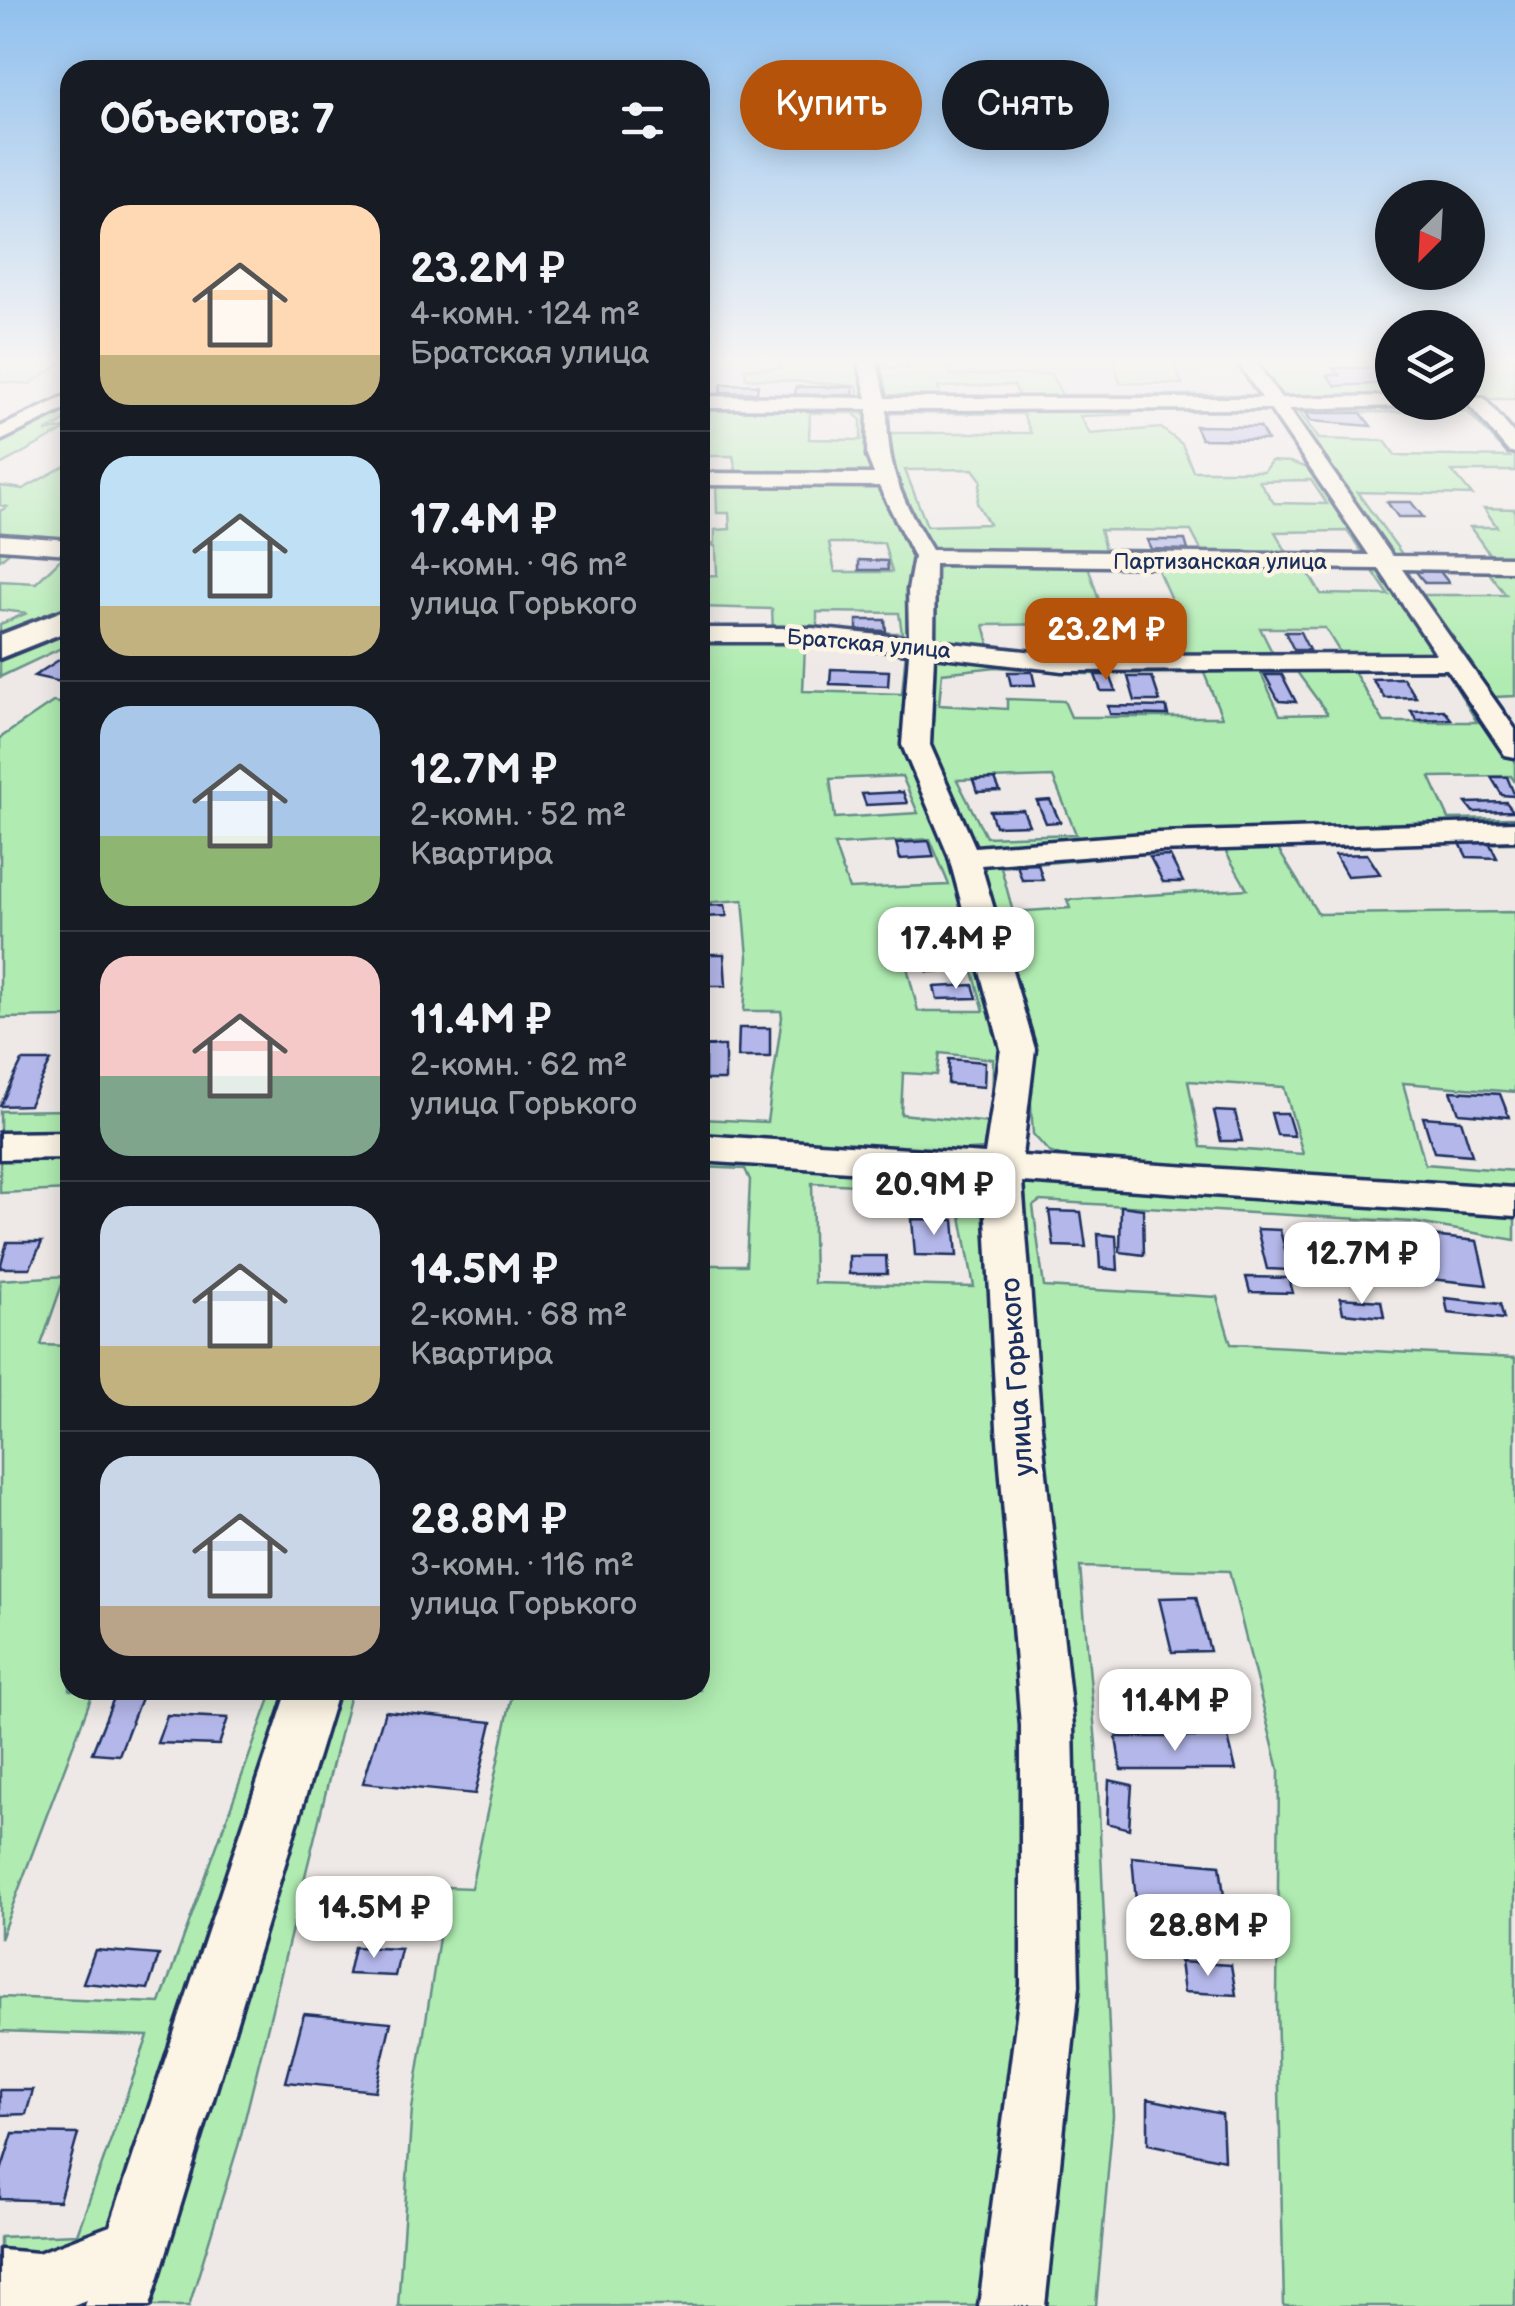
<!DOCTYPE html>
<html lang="ru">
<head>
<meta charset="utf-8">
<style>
	body { margin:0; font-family:"Balsamiq Sans",sans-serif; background:#242831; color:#f1f3f6; height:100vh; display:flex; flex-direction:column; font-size:38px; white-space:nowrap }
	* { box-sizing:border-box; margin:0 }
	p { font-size:32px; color:#9ea1a6 }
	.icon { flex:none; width:55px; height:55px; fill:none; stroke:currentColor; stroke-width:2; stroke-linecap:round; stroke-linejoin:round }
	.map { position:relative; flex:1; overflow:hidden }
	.side { position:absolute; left:60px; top:60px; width:650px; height:1640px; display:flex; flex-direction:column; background:#171b24; border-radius:30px; box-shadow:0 5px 25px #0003 }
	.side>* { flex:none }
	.top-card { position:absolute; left:740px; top:60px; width:625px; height:90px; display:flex; gap:20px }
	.needle { width:65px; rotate:204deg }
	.tools { position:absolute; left:1375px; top:180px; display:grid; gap:20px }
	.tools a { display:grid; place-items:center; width:110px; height:110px; border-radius:50%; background:#171b24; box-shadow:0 5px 25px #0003; font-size:50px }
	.price { position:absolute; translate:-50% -85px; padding:0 22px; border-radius:20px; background:#fff; color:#222; font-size:32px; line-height:65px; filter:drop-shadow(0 2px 5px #0008) }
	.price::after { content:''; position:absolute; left:50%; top:60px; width:30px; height:22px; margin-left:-15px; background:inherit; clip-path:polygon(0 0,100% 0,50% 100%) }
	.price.selected { background:#b45309; color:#fff }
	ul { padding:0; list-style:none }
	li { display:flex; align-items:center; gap:30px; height:250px; padding:0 40px }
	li+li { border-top:2px solid #363941 }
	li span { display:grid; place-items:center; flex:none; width:280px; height:200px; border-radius:30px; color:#555 }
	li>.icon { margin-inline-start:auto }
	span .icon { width:120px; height:120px; fill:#fffc; stroke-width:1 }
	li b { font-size:42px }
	h2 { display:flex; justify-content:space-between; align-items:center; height:120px; padding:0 40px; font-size:42px }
	.pill { padding:0 35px; border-radius:45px; background:#171b24; box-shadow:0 5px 25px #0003; font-size:35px; line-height:90px }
	.pill.selected { background:#b45309; color:#fff }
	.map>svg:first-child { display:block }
</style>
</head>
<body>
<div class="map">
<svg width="1515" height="2306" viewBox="0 0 1515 2306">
	<rect width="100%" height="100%" fill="#eee9e6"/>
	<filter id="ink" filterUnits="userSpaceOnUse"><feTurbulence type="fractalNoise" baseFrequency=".01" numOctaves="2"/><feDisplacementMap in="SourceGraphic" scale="20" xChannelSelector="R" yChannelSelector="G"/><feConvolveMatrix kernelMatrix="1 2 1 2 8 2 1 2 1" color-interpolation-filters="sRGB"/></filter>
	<g filter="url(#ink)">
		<path fill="#dddae7" d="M700,357h78l4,11 -36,1 112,17 1,16 -159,-3z
			M945,357h286l8,12 -43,1 13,24 -148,1 -10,-21 -102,1z"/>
		<path fill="#b0ecb1" stroke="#668e88" stroke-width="2.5" fill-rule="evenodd" d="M778,357h82l14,45h-15l-2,-16 -111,-8 -1,-9 36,-1z
			M868,357h11l4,11h24v-7l38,-4 5,18 101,-1 11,21h187l-2,5 -363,2zM1014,385l6,14h-79l-3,-12z
			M1113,357h59l10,27 -62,-1z
			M1255,357h137v42h-108z
			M1468,357h47v42h-47z
			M0,361l63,1 -33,22 -30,-2z
			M70,403v15l-25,14 25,-5 -70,38v-28z
			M1293,405l183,3 39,42v21h-63l20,24 -115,-3 45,62 88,1 -20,-28h27l-13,-19 31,1v53l-125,-3 -103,-147zM1467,411l43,46 -115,-2 -10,-14 -66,-2 -19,-26z
			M718,407l144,6 6,5 7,59 -175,1v-7h36l-3,-15h-33v-25h6l4,-23zM810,413h43l8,7v20l-52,-1z
			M1127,407l4,7 -51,2 10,18 71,-6 21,16 11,27h71l7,-10 19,1 24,8 64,90 -449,-10 -38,-68 -7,-71 5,-3zM887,413l136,1 8,19h-141zM973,469l8,11 -4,23 12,21 -62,2 -22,-56zM1311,480l16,24 -53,-1 -15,-22zM1100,530l91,1 12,23h-97zM1347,531l18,25h-76l-14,-24z
			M70,463v82l-70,-5v-29l7,-4 -7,-2v-19l23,3z
			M879,481l37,79v83l-143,-13 -1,-21 -72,-2v-31l17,-1 -1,-29 -16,-2 15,-1v-13l15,-1 -1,-16h-12l-1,-29zM829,543h55l8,29h-57zM817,612l82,1 3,20 -85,-1z
			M0,545l70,4v59l-70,29v-13l27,-11 -27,-3v-29l36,2 31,-30 -54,-4 -13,11z
			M945,560l436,4 61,87 -2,6 -11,2c-95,3 -189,2 -284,1 -44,0 -180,6 -212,-19l-9,-46 5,-31zM1369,565l20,30 -68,-1 -17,-28zM1088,566h68l27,60h-76zM1060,624l10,33 -79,-6 -7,-26zM1260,628h65l16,26h-68z
			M1392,564l123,3v129l-20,1 20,30v14zM1406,568l80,1 20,26h-85z
			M70,630v14l-70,33v-17z
			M734,636l183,13 -10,85 59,151 35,140 -1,110 -17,14 -38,3 -245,-14v-19l67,3 15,-105 -1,-6h-37l4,-54 -5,-57 -43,3v-109l5,-1 -5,-17v-139zM805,646l101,4 -4,44 -99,-3zM902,776l16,37 -83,5 -5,-39zM930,839l19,46 -100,4 -15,-44zM964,939l20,72h-66l-17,-68zM940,1053l53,6 -1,64 -91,-9 2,-41 34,2z
			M930,655l522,8 63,97v22l-4,-6 -81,1 19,42 66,-1v9l-546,27 -47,-106zM996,667l89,7 119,-1 18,44h-151l-7,-16 -57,-2v10l-68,-4 3,-32zM1446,670l31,52h-93l-30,-50zM1297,672l30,41v1l-47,1 -19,-42zM1053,777l23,57 -90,3 -29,-57z
			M53,702l17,3v312l-70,1v-280z
			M1515,834v9l-239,3 42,68 197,-2v180l-112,-9 22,81 90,7v17l-450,-30 -16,-6 -16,-18 -4,-59 -57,-213 188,-17zM1223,847l24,42 -180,11 3,8 -57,4 -12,-45zM1188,1081l96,6 19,67 -102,-7z
			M70,1110v27l-70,1v-27z
			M70,1155v35l-70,3v-37z
			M700,1155l251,18 23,9 16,33 33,326 10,461 -38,304h-597l14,-197 35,-222 24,1 42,-198h187v-425h46l4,-85 -5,-11 -45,-2zM812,1183l144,6 18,98 -160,-4z
			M1031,1176l484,35v29l-103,-18 -372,-21 -7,5 11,81 173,10 14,47 284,14v948h-231l-7,-304 2,-232 -50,-199 -149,-4 16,177 17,372 -17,190h-71l36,-323 -48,-797z
			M65,1276l-24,69 29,1v344h24l-94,249v-659z
			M273,1690h25l-177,545 -121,30v-28l77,-3 71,-198 -148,-5v-34l160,6z
			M326,1690h25l-112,453 -50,163h-55z"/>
		<path fill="#b4b7e9" stroke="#1b2f5e" stroke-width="2.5" d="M1333,368h59v15l-56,3 -9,-11h12z
			M722,384l36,1 -1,8 -37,-1z
			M796,387h57v8h-58z
			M1306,413h55l10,13 -60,-5z
			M1195,426l65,1 7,13 -66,-1z
			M1387,502h24l12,15h-25z
			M1147,540h38l3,10 -37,-1z
			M859,560l28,1 1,9h-29z
			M1414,569h24l11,14h-24z
			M857,620h28l1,11 -29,-1z
			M1285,632h15l9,18h-15z
			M65,656l5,1v19l-9,6 -27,-6z
			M831,669l58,2 -1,15 -58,-2z
			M1008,672h24l3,13h-24z
			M1095,675h15l6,16h-15z
			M1265,675h17l14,27 -17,-1z
			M1128,677h24l8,24h-25z
			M1403,678l13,19 -31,1 -13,-19z
			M1108,706l58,1 2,8 -58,-1z
			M1444,710l7,9 -34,1 -6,-9z
			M1491,777h16l8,19 -13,-1z
			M995,779l5,12 -23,1 -4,-12z
			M903,792l4,11 -41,2 -4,-11z
			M1050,800l10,22 -14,1 -9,-22z
			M1506,802l7,9 -40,1 -7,-9z
			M1023,810l6,15 -34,1 -5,-15z
			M929,841l5,16 -34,2 -4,-16z
			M1459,841l30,1 8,16 -30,-1z
			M1367,854l13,20 -33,2 -12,-21z
			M1170,856l13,26h-20l-13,-25z
			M1038,864l5,16h-21l-5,-15z
			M725,905l2,11 -27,1v-11z
			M704,954h20l2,32h-21z
			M923,954h14l5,17 -14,1z
			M973,985l4,13 -40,1 -3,-12z
			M739,1028h31v29h-32z
			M705,1046h20v34h-20z
			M949,1059l36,3 -1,25 -36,-3z
			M22,1061h29l-22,44 -29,1z
			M1451,1091l49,3 9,23 -50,-4z
			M1214,1111l21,1 7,29h-21z
			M1271,1113h16l7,23 -17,-1z
			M1423,1117l38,3 11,35 -38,-3z
			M1121,1206l22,3 1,46 -24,-3z
			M1049,1211l32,1 5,35 -32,-1z
			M912,1219l42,1 3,36 -42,-1z
			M1330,1227l34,3 6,37 -34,-4z
			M1257,1229l23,1 10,40 -23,-1z
			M1098,1234l18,2 2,34 -18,-2z
			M1422,1235l55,6 10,44 -56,-6z
			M7,1242h35l-12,26h-30z
			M849,1256h37l1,18h-38z
			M1246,1277l43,1 4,15 -43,-1z
			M1340,1298l41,3 3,16 -41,-4z
			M1445,1298l55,6 4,15 -56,-6z
			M1196,1597l14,54 -38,1 -13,-54z
			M117,1690h27l-25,65 -27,-2z
			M389,1690h59l-1,7z
			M385,1711l107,11 -17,72 -112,-11z
			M167,1715l61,3 -9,27 -62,-2z
			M1116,1737h112l8,33h-115z
			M1109,1780l23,5 -3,44 -22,-6z
			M1132,1857l88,8 7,54 -90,-7z
			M354,1947l47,2 -6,27 -47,-2z
			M95,1950l64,5 -11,34 -65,-6z
			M1180,1962l51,3 5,30 -52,-3z
			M304,2014l87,8 -16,69 -89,-9z
			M0,2090h33l-7,24 -26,1z
			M1148,2099l74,15 2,46 -76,-16z
			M13,2133l65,1 -19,67 -59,-2v-25z"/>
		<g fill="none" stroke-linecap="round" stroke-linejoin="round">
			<g stroke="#1b2f5e" stroke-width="7">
				<path id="street" d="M857,357h18l11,41h376l-28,-41h18l29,41 111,-2v6h9l-2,4 -110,3 103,147 123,1v14l-113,-2 113,160v28l-10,-2 -58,-86 -385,2 -128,-15 -4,89 45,102 183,-14 357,-11v18l-357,11 -177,14 54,184 -13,107 493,32v28l-493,-34 19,245 32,299 6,259 -34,321h-66l42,-321v-259l-24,-299 -13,-247 -284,-19v-26l285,19 16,-105 -52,-192 -47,-112 7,-92 -97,-11h-112v-14h112l97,10 -1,-48 6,-33 -35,-71 -179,-1v-12l174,1 -7,-18 1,-47 -168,-1v-12l167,2zM1270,409l99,146 -437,-5c-31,-52 -45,-79 -45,-140zM935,564l444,5 57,85 -374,1 -128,-14z
					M70,394v13l-70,34v-14z
					M1470,398h14l31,37v18l-7,-2 -38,-45z
					M0,535l70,5v14l-70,-5z
					M70,1132v26l-70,1v-26z
					M288,1690h50l-188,616h-66l2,-6 -15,6h-71v-56l38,3 72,-27z"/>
			</g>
			<g stroke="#1b2f5e" stroke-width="8">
				<path id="secondary" d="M70,608v22l-70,28v-23z"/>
			</g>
			<use href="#street" fill="#fcf5e5" fill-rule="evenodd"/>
			<use href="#secondary" fill="#fcf5e5" fill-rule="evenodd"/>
		</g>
	</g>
	<linearGradient id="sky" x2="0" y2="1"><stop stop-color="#90c0ee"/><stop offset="0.53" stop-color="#f7f5f4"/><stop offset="1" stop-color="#f7f5f4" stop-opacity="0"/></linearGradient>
	<rect width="1515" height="680" fill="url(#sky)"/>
	<g text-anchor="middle" stroke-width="9" stroke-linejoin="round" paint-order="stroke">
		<g font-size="22" fill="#1b2f5e" stroke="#fcf5e5">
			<text x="1220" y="569">Партизанская улица</text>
			<text transform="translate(869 643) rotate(5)" y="8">Братская улица</text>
		</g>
		<g font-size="28" fill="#1b2f5e" stroke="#fcf5e5">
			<text transform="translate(1016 1377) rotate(-94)" y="10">улица Горького</text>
		</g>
	</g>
</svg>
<div class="tools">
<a><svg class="needle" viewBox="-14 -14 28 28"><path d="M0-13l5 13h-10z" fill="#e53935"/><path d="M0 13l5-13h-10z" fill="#9ea1a6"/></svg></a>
<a><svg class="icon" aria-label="layers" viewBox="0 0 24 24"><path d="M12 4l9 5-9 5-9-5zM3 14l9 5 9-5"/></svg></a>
</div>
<b class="price selected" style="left:1106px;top:683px">23.2M ₽</b>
<b class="price" style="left:956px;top:992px">17.4M ₽</b>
<b class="price" style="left:934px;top:1238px">20.9M ₽</b>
<b class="price" style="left:1362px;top:1307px">12.7M ₽</b>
<b class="price" style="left:1175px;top:1754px">11.4M ₽</b>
<b class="price" style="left:374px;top:1961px">14.5M ₽</b>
<b class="price" style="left:1208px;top:1979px">28.8M ₽</b>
<div class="top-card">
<a class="pill selected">Купить</a>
<a class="pill">Снять</a>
</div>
<section class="side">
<h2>Объектов: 7<svg class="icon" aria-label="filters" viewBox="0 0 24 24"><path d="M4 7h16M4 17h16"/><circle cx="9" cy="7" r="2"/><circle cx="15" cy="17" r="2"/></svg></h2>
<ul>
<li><span style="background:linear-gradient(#ffd9b3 75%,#c2b280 0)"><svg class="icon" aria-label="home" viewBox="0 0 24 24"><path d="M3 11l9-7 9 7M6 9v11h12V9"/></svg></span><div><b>23.2M ₽</b><p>4-комн. · 124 m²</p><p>Братская улица</p></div></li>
<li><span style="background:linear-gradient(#bfe0f5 75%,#c2b280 0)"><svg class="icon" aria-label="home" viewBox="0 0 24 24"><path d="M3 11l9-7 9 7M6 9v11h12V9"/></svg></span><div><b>17.4M ₽</b><p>4-комн. · 96 m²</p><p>улица Горького</p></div></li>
<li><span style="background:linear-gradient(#a9c7e8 65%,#8fb573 0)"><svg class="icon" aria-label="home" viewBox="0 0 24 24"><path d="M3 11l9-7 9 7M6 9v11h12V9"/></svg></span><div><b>12.7M ₽</b><p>2-комн. · 52 m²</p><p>Квартира</p></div></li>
<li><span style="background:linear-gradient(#f6c9c9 60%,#7fa58c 0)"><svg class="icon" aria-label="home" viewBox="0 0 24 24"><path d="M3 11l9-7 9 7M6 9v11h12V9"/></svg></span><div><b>11.4M ₽</b><p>2-комн. · 62 m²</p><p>улица Горького</p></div></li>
<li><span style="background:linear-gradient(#c9d6e8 70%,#c2b280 0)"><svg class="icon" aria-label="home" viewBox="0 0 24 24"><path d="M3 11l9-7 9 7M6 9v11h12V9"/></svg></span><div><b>14.5M ₽</b><p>2-комн. · 68 m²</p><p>Квартира</p></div></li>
<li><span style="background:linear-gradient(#c9d6e8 75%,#b9a48a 0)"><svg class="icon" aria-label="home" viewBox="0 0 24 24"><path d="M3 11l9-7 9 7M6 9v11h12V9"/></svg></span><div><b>28.8M ₽</b><p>3-комн. · 116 m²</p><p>улица Горького</p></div></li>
</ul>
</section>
</div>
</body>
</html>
